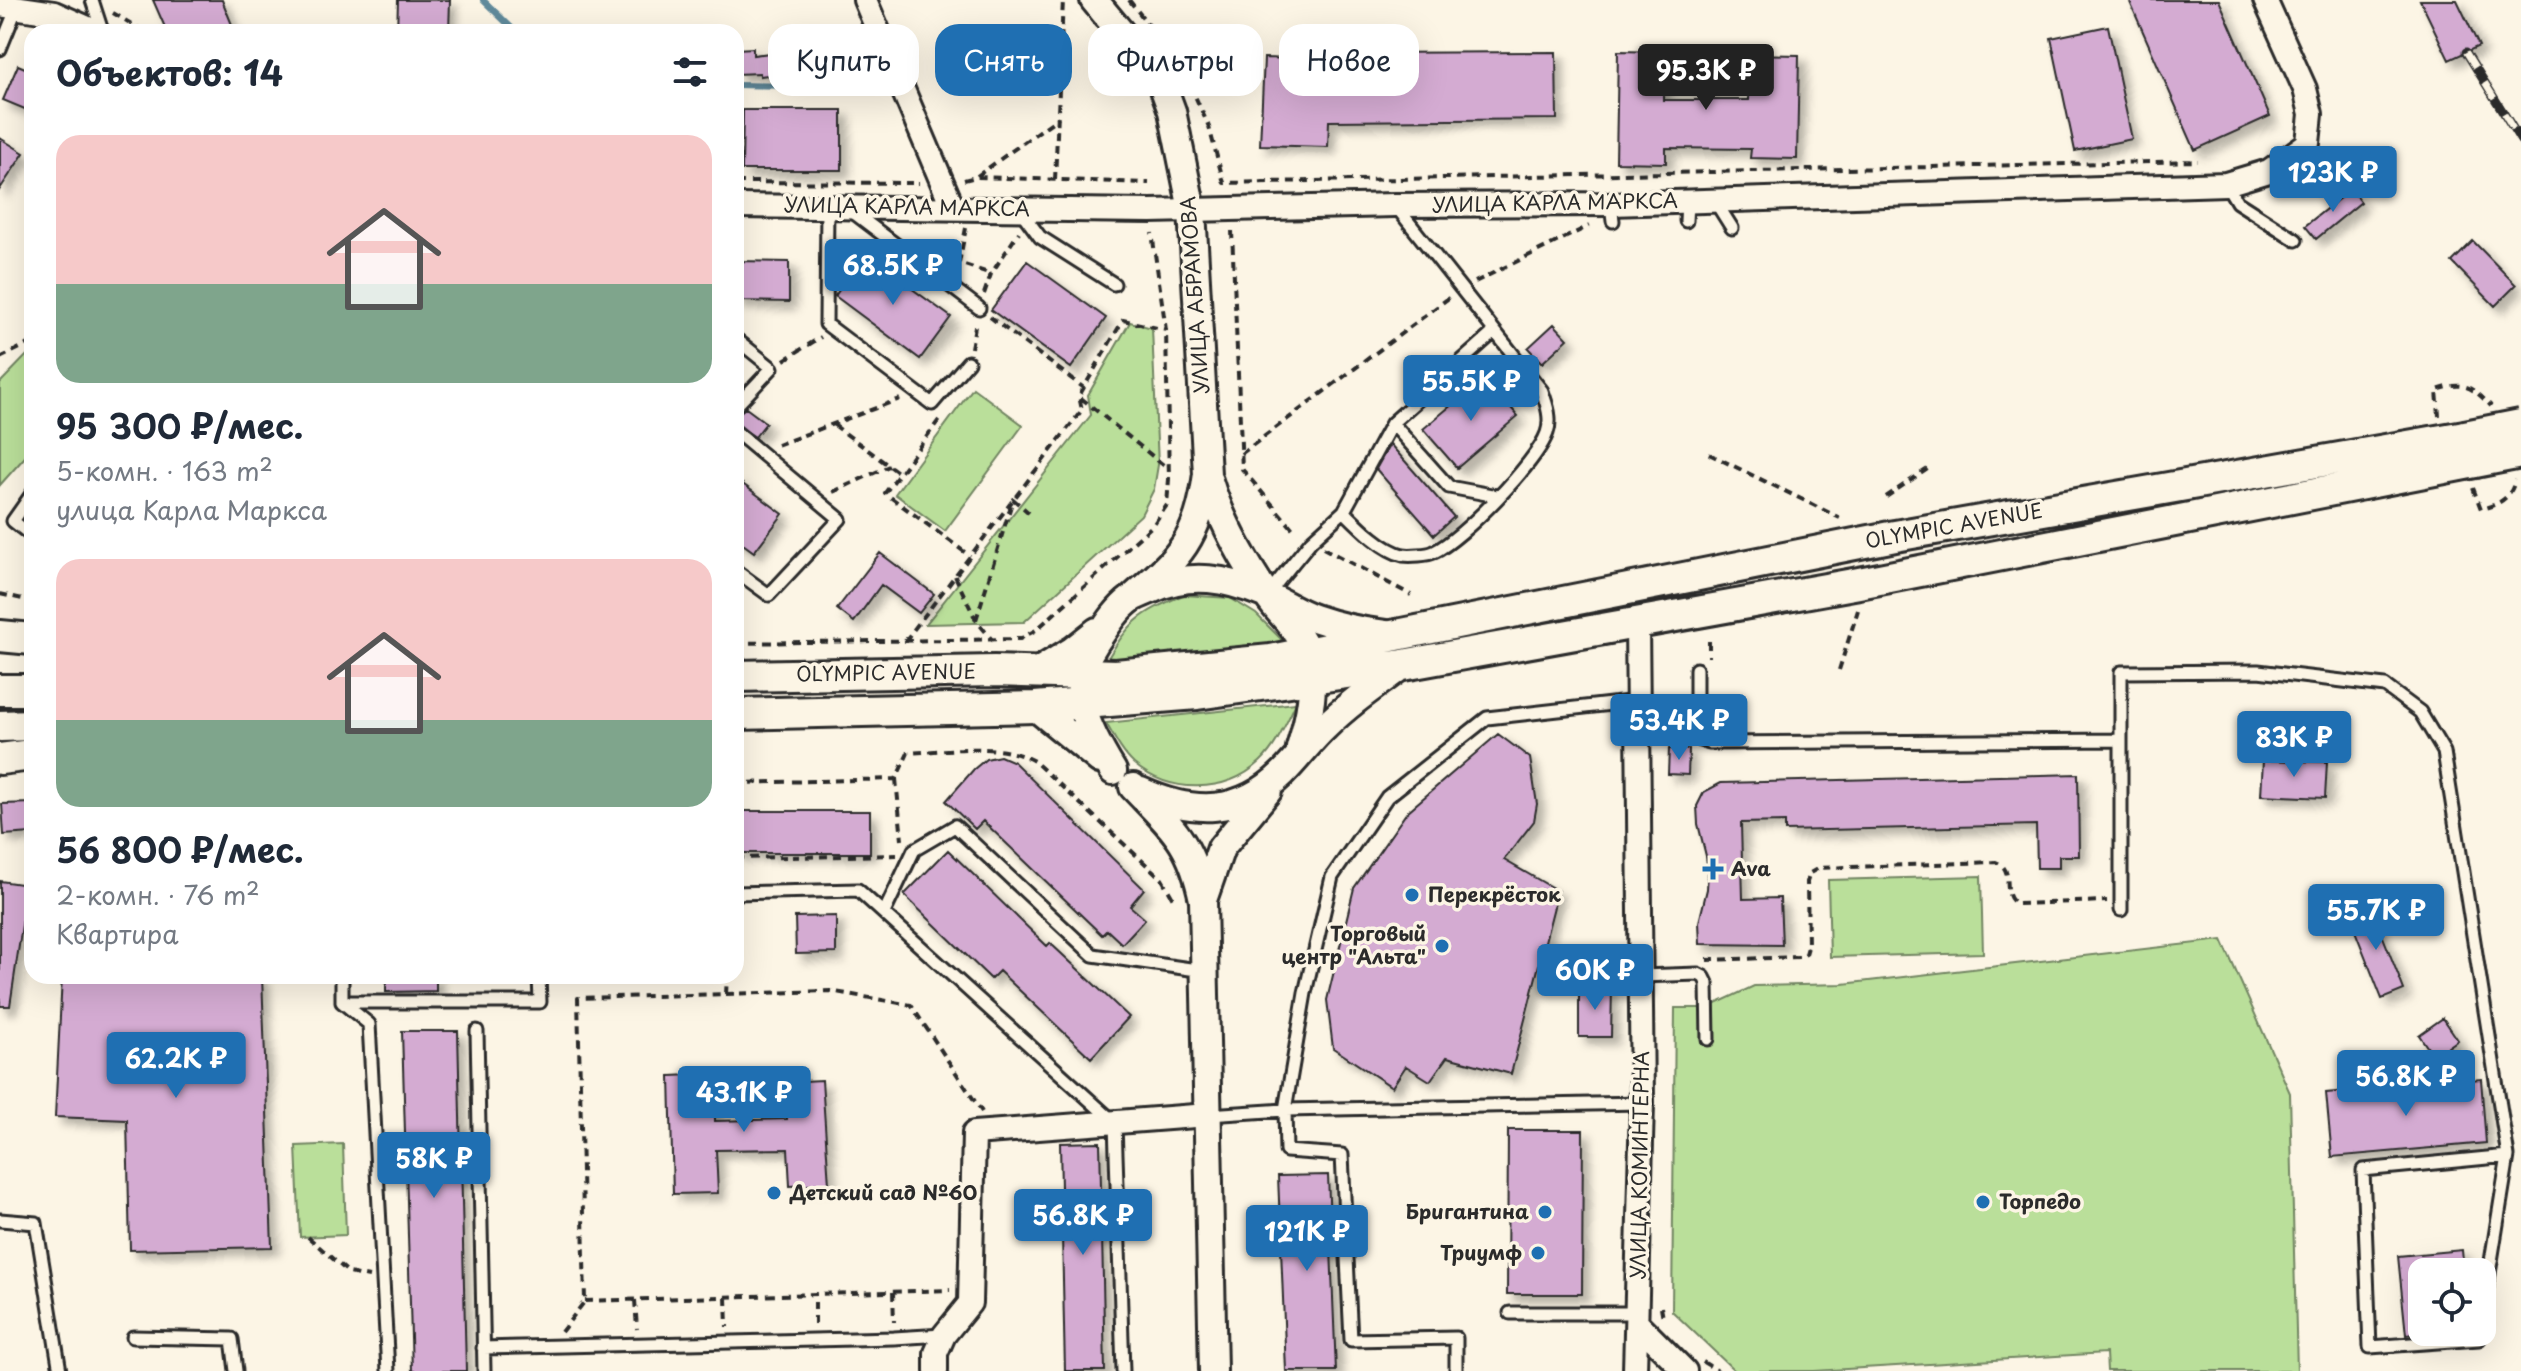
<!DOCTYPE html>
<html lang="ru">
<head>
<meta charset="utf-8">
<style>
	body { margin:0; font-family:"Playpen Sans",sans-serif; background:#f2f2f3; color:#1f2937; height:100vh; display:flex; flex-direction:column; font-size:30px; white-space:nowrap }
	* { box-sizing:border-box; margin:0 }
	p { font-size:26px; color:#747a83 }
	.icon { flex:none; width:44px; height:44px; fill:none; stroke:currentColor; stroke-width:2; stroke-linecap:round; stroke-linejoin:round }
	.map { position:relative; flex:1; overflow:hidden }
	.panel { position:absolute; left:24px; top:24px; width:720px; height:960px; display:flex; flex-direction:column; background:#fff; border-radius:24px; box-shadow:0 8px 32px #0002 }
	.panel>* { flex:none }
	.hud { position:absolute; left:768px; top:24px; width:760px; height:72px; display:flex; gap:16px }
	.fabs { position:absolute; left:2408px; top:1258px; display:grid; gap:16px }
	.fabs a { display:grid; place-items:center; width:88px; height:88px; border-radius:16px; background:#fff; box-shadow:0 8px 32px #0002; font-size:40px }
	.price { position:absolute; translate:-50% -68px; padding:0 18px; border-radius:8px; background:#1f6fb2; color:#fff; font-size:26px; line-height:52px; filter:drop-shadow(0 2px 4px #0008) }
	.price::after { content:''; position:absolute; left:50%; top:48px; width:24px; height:18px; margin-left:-12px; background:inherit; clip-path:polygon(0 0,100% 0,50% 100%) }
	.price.on { background:#222; color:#fff }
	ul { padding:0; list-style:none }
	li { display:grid; align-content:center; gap:16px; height:424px; padding:0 32px }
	li span { display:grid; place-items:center; height:248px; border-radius:24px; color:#555 }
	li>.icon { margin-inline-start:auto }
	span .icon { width:144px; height:144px; fill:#fffc; stroke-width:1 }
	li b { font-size:34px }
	h2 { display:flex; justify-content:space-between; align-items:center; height:96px; padding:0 32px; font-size:34px }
	.chip { padding:0 28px; border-radius:24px; background:#fff; box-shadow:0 8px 32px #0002; font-size:28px; line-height:72px }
	.chip.on { background:#1f6fb2; color:#fff }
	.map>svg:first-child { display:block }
</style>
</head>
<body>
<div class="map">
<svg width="2521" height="1371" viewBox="0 0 2521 1371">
	<defs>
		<filter id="shadow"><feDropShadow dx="7" dy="7" stdDeviation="4" flood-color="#0004"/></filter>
	</defs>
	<rect width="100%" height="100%" fill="#fcf5e5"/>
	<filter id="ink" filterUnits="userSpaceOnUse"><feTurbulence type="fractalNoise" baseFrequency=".0125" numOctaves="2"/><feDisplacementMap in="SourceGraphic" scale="16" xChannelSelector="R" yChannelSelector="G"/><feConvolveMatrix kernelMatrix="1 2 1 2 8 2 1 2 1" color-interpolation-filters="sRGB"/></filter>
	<g filter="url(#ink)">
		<path fill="#badf9a" stroke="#728562" stroke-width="2" d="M1130,322l22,6 6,137 -4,24 -13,26 -117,107 -98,2 165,-209 -3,-20z
			M32,350v99l-32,36v-102z
			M973,388l50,37 -78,106 -50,-37z
			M1183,595l47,3 26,16 28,28 -180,23c24,-43 35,-51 79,-70z
			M1296,703c-10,20 -19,43 -36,59 -35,32 -90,32 -126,2 -12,-11 -20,-27 -28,-41z
			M1981,876l2,77 -153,4 -2,-77z
			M2222,940l68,153 7,278h-190l-1,-18 -292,18h-79l-63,-60 3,-303h32l47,-22 89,-2z
			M343,1144l3,91 -46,2 -4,-91z"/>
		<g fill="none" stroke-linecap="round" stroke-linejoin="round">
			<path stroke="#618a9b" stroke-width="6" d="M483,0l33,32
				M736,85l112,2"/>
		</g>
		<path fill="#d4abd2" stroke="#2b2b2b" stroke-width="2" filter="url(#shadow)" d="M153,0h69l13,32h-68z
			M398,0h52l-1,32h-52z
			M2129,0h90l51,116 -75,34z
			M2420,0h37l22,46 -30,14z
			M2108,26l24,113 -57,12 -24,-113z
			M753,48v7l58,-7 3,21 -54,7v-3l-24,1v-25z
			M1618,51l46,1 -1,48h86l1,-46 49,1 -2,104 -47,-1 1,-9 -85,-1v15l-50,-1z
			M1556,52l1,67 -228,2 -1,26 -68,-2 4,-87 96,3v-8z
			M18,65l14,6v41l-29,-12z
			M743,110h99v60h-100z
			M0,138l24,15 -24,36z
			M2351,189l10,13 -45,37 -11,-13z
			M2473,241l43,44 -21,21 -43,-44z
			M864,254l87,63 -31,42 -85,-63z
			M736,261l53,1v40l-53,-1z
			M1027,261l79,57 -35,50 -80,-58z
			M1554,324l14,15 -26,24 -14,-15z
			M1485,377l33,39 -61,52 -34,-39z
			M746,408l20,15 -11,14 -19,-13v-10z
			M1390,444l64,73 -20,18 -58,-66z
			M736,479l47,35 -29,38 -18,-13z
			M880,553l54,41 -15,19 -38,-28 -27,37 -17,-13z
			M1498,734l32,24 7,46 -3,17 -30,39 54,31 -47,183 -64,-17 -17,24 -24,-15 -14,21 -59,-39 -6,-48 27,-112 53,-76z
			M1669,749h20l-1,26 -20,-1z
			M1000,756l14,6 130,127 -14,17 15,13 -23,25 -15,-14 -5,5 -119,-114 -8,8 -29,-28 28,-32 12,-10z
			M2263,760l64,2 -2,36 -64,-3z
			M2078,774l1,82h-20v12h-22l-1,-43 -251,6v-9l-44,1 2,76 37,-1 2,47 -82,-1 -1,-22 8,-33 1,-17 -2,-16 -8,-32 -1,-18 7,-14 17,-9z
			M32,803v30l-28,2 -2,-31z
			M736,811h134v42h-134z
			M948,850l99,96 3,-3 79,74 -38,41 -92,-87 -8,8 -87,-84z
			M0,881l28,4 -18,121h-10z
			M2370,904l34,86 -22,9 -34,-86z
			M836,916v37l-40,1 -1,-37z
			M62,976h200l10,271 -142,3 -3,-130 -72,-3z
			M386,976h50v15l-50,1z
			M1579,987h33l-1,50h-32z
			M2443,1018l15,22 -24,17 -15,-22z
			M402,1031h56l8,340h-54z
			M715,1074v47l72,-2 -3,-37 38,-2 7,104 -39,2 -2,-37 -72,1 2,43 -45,1 -3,-118z
			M2481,1079l5,64 -154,14 -6,-64z
			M1508,1130h75l-1,164h-75z
			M1100,1142l5,229h-40l-5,-228z
			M1328,1175l8,196h-50l-8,-195z
			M2462,1250l2,22h-42v61l-16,2 -8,-79z"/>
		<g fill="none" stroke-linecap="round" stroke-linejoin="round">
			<g stroke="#2b2b2b" stroke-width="17">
				<path id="service" d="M92,0l10,31
					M0,49l17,-42
					M2226,184l11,18 59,38
					M1715,201l17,27
					M1611,204l2,17
					M827,206l-1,118 106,80 36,-42
					M849,209l130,99
					M1020,210l20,27 74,47
					M1686,221l1,-19
					M736,339l36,29 -36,38
					M1392,423l57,64 48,9
					M736,432l104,87 -71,76 -33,-24
					M32,494l-19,27 19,15
					M1344,511c15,15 38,39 59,44 7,1 25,0 31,-3 27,-12 103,-90 113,-119 5,-14 0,-28 -5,-42l-147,-186
					M1267,595l44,-54 33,-30 48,-88 101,-90
					M1696,669v63l4,8 9,3 412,-3
					M736,893l122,-3 257,233 8,248
					M2121,910v-238l137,-1 127,15 35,26 24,40 64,404 -26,161
					M884,913l30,-63 41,-24 138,129 111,16
					M342,976v26l27,22 19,347
					M1641,976l57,-2 6,3 3,6 1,56
					M343,1002h197l-1,-26
					M477,1031l7,340
					M1208,1115l77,-5 357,-7
					M0,1220l36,3 24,148
					M1510,1313h127
					M2480,1332l-1,7 -109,8 -7,-177 145,-14
					M133,1337l99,2 4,32
					M483,1348l411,-10 49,-3
					M1456,1371v-33l-105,2 -9,-185 -56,-4 -1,-41 20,-117 27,-116 55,-80 100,-79 151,-17"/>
			</g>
			<g stroke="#2b2b2b" stroke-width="28">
				<path id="minor" d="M865,0l88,208
					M0,5l54,8 43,19
					M736,206l415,5 244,-6 216,-1 615,-20 43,-13 39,-28 3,-29 -6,-25 -40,-89
					M1637,1323l48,48
					M936,1371v-18l8,-18 26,-32 4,-170 234,-18
					M1635,1371l7,-268 -5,-480"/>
			</g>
			<g stroke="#2b2b2b" stroke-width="32">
				<path id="tertiary" d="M1094,0l67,81 11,30 20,99 15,264c-9,67 -27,82 -76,125
					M1209,481c12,41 35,80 59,116 12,18 32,34 39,54 11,31 2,68 -7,97
					M1037,672l36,-22 24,-19
					M1035,707l65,53
					M1113,771c-26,-42 -48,-84 -17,-129 10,-15 20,-32 35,-43 6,-4 15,-7 22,-10 38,-18 74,-10 111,5 17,7 32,18 50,24 23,8 47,13 71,16
					M1133,787c39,41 58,54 70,113l10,471
					M1141,791c53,24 99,24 142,-18 15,-15 27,-32 42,-46 24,-24 51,-42 78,-62
					M1203,900l18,-52 47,-57"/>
			</g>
			<g stroke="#2b2b2b" stroke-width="36">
				<path id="secondary" d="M0,636l32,3
					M736,676l258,-5 122,4 155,-15 624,-124 570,-100
					M0,690h32
					M736,714l299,-7 162,-13 206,-29 456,-82 616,-121
					M0,726l32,-1
					M0,759l32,-4"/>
			</g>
			<path stroke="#2b2b2b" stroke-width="4" stroke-dasharray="8 6" stroke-linecap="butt" d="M1129,0l52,66
				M113,13l32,19
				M1190,85l19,42 15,56 974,-22
				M977,176l82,-59
				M964,180l12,-3 173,6
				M1055,180l8,-180
				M736,182l183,1
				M966,228l-7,35 32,11
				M1232,231l10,238 52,61
				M1475,282l114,-56
				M984,294l7,-20 28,-42
				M990,317l94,71
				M971,348l5,-27
				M0,358l32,-16
				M784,360l37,-23
				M1081,398l86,70
				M2439,416l-2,-26c27,-9 34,-4 54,16
				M939,420l-54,73 85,63
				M834,425l65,48
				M777,445l123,-46
				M1241,454l209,-157
				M1709,454l131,64
				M2473,488l8,21c16,-4 30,-10 34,-29
				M833,492l56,-26
				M1886,497l43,-29
				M1323,548l88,47
				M955,576l21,44 17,21
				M0,594l32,7
				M976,620l37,-121 16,14
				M905,641l177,-231 -3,-14 44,-76 43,10
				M1709,641v16
				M736,643l284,-4 16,-9 117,-105 14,-20 2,-26 -3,-149 -14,-97
				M1839,670l19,-60
				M896,779l6,61
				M736,783l160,-4 12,-26c40,-2 89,-12 126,8l128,118 12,21
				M736,858l161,-3
				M1707,960l92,-3 7,-3 2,-7 -1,-65 3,-9 9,-5 177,-6c21,8 3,33 21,42l90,-3
				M726,994l104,-3 81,14 71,107
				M308,1237l41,36 20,4
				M893,1292l1,30
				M726,1297l1,30
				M635,1300l2,29
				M585,1301l365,-11
				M1661,1307l2,11
				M815,1324v-30
				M561,1332l24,-31 -7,-303 148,-4 1,-18
				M1703,1362l15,9"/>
			<use href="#service" stroke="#fcf5e5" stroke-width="11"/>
			<use href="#minor" stroke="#fcf5e5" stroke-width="22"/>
			<use href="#tertiary" stroke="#fcf5e5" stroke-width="26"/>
			<use href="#secondary" stroke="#fcf5e5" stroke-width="30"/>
			<g stroke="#2b2b2b" stroke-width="9">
				<path id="rail" d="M2466,52l55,89"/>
			</g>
			<use href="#rail" stroke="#fcf5e5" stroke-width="6" stroke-dasharray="18" stroke-linecap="butt"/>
			<g stroke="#2b2b2b" stroke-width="36" stroke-linecap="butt">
				<path id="secondary-bridge" d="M2465,436l56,-11
					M2475,462l46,-9"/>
			</g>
			<use href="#secondary-bridge" stroke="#fcf5e5" stroke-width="30"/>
		</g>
	</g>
	<g fill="#1f6fb2" stroke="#fcf5e5" stroke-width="3">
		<path d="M1709 857h8v8h8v8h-8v8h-8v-8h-8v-8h8z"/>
		<circle cx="1412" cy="895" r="8"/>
		<circle cx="1442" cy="946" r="8"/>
		<circle cx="774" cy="1193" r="8"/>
		<circle cx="1983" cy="1202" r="8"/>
		<circle cx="1545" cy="1212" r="8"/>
		<circle cx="1538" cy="1253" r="8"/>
	</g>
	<g text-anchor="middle" stroke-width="7" stroke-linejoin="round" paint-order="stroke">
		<g font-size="20" fill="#2b2b2b" stroke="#fcf5e5">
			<text transform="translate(1555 203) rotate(-1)" y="7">УЛИЦА КАРЛА МАРКСА</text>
			<text transform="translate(907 207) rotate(1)" y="7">УЛИЦА КАРЛА МАРКСА</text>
			<text transform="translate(1195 295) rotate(-94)" y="7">УЛИЦА АБРАМОВА</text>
			<text transform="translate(1954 526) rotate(-10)" y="7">OLYMPIC AVENUE</text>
			<text transform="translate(886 673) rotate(-1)" y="7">OLYMPIC AVENUE</text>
			<text transform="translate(1640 1165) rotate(-89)" y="7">УЛИЦА КОМИНТЕРНА</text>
		</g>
		<g font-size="20" font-weight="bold" fill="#2b2b2b" stroke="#fcf5e5" text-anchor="start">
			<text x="1731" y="876">Ava</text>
			<text x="1428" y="902">Перекрёсток</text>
			<text x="1426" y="941" text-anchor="end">Торговый<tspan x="1426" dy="23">центр "Альта"</tspan></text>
			<text x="790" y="1200">Детский сад №60</text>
			<text x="1999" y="1209">Торпедо</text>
			<text x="1529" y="1219" text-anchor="end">Бригантина</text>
			<text x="1522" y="1260" text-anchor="end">Триумф</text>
		</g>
	</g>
</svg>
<div class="fabs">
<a><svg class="icon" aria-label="locate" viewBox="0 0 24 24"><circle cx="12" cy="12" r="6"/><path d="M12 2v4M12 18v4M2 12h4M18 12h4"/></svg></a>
</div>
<b class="price on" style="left:1706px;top:112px">95.3K ₽</b>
<b class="price" style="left:2333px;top:214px">123K ₽</b>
<b class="price" style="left:893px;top:307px">68.5K ₽</b>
<b class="price" style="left:1471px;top:423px">55.5K ₽</b>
<b class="price" style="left:1679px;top:762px">53.4K ₽</b>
<b class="price" style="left:2294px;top:779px">83K ₽</b>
<b class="price" style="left:2376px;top:952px">55.7K ₽</b>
<b class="price" style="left:1595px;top:1012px">60K ₽</b>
<b class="price" style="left:176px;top:1100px">62.2K ₽</b>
<b class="price" style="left:2406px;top:1118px">56.8K ₽</b>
<b class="price" style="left:744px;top:1134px">43.1K ₽</b>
<b class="price" style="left:434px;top:1200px">58K ₽</b>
<b class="price" style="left:1083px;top:1257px">56.8K ₽</b>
<b class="price" style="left:1307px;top:1273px">121K ₽</b>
<div class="hud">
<a class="chip">Купить</a>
<a class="chip on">Снять</a>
<a class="chip">Фильтры</a>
<a class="chip">Новое</a>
</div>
<section class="panel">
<h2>Объектов: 14<svg class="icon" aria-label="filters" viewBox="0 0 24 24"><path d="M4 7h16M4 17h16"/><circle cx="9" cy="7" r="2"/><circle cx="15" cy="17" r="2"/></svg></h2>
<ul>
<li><span style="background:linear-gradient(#f6c9c9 60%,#7fa58c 0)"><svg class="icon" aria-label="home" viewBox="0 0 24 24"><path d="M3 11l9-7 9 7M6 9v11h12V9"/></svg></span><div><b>95 300 ₽/мес.</b><p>5-комн. · 163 m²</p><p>улица Карла Маркса</p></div></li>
<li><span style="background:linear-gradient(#f6c9c9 65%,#7fa58c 0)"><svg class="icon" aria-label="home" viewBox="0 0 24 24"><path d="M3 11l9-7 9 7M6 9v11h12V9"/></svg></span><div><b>56 800 ₽/мес.</b><p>2-комн. · 76 m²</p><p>Квартира</p></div></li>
</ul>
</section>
</div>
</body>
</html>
